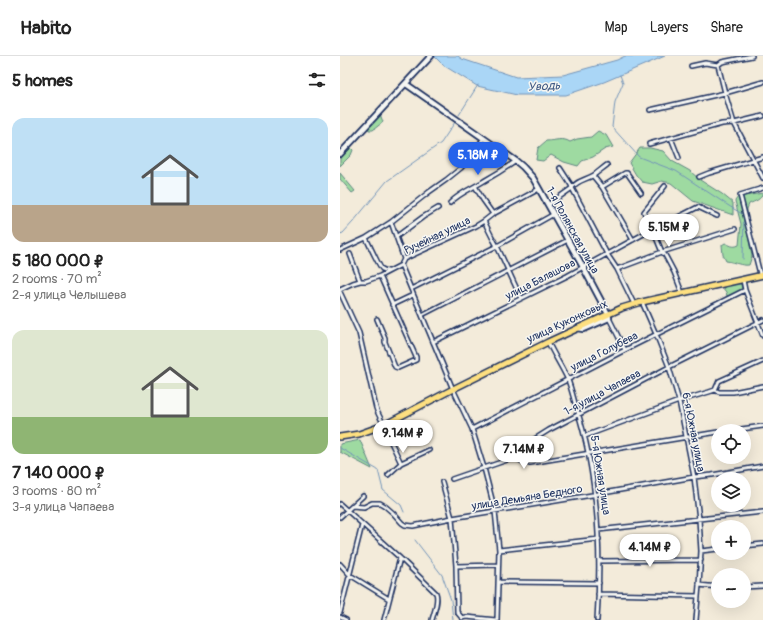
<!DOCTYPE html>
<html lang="en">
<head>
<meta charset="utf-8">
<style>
	body { margin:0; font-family:Pangolin,sans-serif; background:#f2f2f2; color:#222; height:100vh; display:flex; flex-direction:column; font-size:15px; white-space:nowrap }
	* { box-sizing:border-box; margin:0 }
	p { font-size:13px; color:#767676 }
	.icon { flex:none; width:22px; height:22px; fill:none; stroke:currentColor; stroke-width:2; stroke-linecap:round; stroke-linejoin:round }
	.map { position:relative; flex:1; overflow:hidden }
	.details { display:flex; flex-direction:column; background:#fff; width:340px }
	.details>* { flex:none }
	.fabs { position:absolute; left:371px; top:368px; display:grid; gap:8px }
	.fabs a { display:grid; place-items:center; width:40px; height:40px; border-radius:50%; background:#fff; box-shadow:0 4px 16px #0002; font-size:20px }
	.price { position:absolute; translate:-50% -34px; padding:0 9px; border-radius:14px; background:#fff; color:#222; font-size:13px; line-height:26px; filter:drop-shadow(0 1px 2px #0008) }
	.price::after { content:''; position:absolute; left:50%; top:24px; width:12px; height:9px; margin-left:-6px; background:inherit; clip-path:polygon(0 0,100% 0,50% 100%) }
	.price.selected { background:#2563eb; color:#fff }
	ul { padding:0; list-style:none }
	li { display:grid; align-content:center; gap:8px; height:212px; padding:0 12px }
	li span { display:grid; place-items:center; height:124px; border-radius:12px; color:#555 }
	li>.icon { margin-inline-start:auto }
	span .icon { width:72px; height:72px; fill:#fffc; stroke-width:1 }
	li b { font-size:17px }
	h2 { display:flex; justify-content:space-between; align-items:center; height:48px; padding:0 12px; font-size:17px }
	header { display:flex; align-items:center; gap:24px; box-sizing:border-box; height:56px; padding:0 20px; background:#fff; border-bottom:1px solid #e0e0e0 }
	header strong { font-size:19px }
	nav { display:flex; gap:22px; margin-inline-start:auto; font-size:14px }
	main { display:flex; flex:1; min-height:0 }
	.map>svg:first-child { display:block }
</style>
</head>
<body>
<header>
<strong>Habito</strong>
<nav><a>Map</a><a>Layers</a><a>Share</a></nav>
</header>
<main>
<section class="details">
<h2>5 homes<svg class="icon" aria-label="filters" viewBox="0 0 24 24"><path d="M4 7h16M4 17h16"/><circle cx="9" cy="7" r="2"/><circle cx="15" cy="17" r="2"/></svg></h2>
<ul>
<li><span style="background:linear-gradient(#bfe0f5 70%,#b9a48a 0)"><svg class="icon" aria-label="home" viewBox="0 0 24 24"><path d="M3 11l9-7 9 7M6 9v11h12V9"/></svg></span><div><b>5 180 000 ₽</b><p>2 rooms · 70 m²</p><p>2-я улица Челышева</p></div></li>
<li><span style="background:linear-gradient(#dfe7d0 70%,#8fb573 0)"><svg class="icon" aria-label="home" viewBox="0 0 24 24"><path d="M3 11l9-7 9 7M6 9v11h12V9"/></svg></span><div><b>7 140 000 ₽</b><p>3 rooms · 80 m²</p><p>3-я улица Чапаева</p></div></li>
</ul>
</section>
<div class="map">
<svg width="423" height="564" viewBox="0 0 423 564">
	<rect width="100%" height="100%" fill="#f3ebda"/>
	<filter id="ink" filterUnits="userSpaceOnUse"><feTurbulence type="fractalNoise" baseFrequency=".025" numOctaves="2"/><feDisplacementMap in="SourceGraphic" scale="8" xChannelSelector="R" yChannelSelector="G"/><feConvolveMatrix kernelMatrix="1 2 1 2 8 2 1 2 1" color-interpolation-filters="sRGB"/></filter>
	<g filter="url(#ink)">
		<path fill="#9edaa1" stroke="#5c8480" d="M40,58l3,8 -10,8h-4l-1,-2z
			M258,75l8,4 7,12 -8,2 -12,8 -11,4 -4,5 -14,-4 -13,-7 -8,6 -7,-1 2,-12 8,-7c10,0 16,-4 24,1l7,-3 14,-2z
			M11,92l2,2 -2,5 -11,11v-8z
			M300,92h10l13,3 9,10 18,10 10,9 22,14 11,9v12l-40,-14 -22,-18 -9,-2 -10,3 -10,-2 -6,-7 -7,-12z
			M0,117l15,18 -3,2 -12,-14z
			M423,137c-2,7 -8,8 -14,11l-2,5 1,26 4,21 -3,9c-8,1 -14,-3 -23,-4l-3,-6 -1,-10 3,-2c5,2 8,5 14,2l2,-21 -6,-23 3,-4z
			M395,227l6,1 1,6 -13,7 -2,-1 -1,-4 -4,-5z
			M20,384l12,29 -32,-17v-8z"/>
		<path fill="#aad6f6" stroke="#7193b9" d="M94,0h24l4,3 54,18 47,-2 54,-15 8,-4h40l-61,26 -38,13h-49l-40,-9 -34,-21z"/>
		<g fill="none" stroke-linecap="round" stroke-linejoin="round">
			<path stroke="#7193b9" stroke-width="1" d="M280,19l3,8 -8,19 -3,25 27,30 37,14 53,35 15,9 -1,44
				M119,59l19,-30
				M0,178l3,-1 10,-11 34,-41 54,-38 14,-21
				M0,392l38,22 5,20 18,15 3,7
				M75,484l27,35 9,25 2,20"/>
			<g stroke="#1b2f5e" stroke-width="6">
				<path id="street" d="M378,9l7,28 9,30 29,55
					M351,10l14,-3 13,2 4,-3 30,-6
					M310,54l75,-17 38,-11
					M331,82l8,20
					M309,88l73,-20 12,-1 29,-7
					M220,112l11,17 1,3 35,66 10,15 16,33
					M253,120l9,11 31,53
					M359,121l10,-4 54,-16
					M135,130l8,14 10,14
					M325,130l-21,26 6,15 3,3 9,22 3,3 9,17 7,18
					M262,131l23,-14h2l14,20
					M110,147c9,-10 23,-15 34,-22 11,-6 22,-13 32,-20
					M208,149l24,-17c5,-8 14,-8 22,-13 4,-3 9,-7 13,-10
					M144,165l8,16 5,9 24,52
					M51,166l13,37
					M56,181l27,-20 15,-9
					M26,182c2,4 14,30 16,31 2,1 4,2 6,2
					M0,194l26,-12 25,-16 38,-30 17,-12 15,-12 12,-14 10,-15
					M10,198l10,27
					M61,209l51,122
					M277,213l45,-17 73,-23
					M420,218l-20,-79 23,-7
					M403,224l2,10 18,46
					M0,233l13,-6 7,-2h6l14,-5 21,-11 3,-6 72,-33 8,-5 9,-7 46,-25
					M71,233l86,-43 57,-32
					M0,236l19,41 17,75c3,10 11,19 12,28l13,27
					M302,246l14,32 13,33 10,34 15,76 5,42 2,32 -2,34 -3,35
					M52,249l21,-10
					M82,259l146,-75
					M269,262l16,32
					M37,263l8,19v4l10,25 3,1 18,-8v-3l-36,-81
					M93,286l134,-66 82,-45 4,-1 45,-23 19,9
					M208,286c6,13 14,25 20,38 3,8 5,16 7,23 23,70 27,144 22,217
					M113,333l19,40 12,39 11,43 4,39 -2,70
					M375,334l4,-9 44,-20
					M132,373l153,-79 120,-60
					M387,375l36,-5
					M245,380l94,-35 30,-9 6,-2 4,2h14l30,-6
					M176,402l6,3 8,2 188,-31
					M48,419l13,-12 28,-13
					M112,423l61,-21h3l4,-5 5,-8 24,-15 120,-63 94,-47
					M102,426l10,36 4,48 1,46 5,6
					M0,448l60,54 36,35c3,8 -2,19 -4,27
					M12,450l12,1 8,-4h8l5,3 8,7 9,10 3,2 8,1 39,-8 140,-23 102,-18 18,-2 51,-9
					M0,461l23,-21
					M258,474l165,-18
					M404,490l19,-2
					M159,494l100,-11
					M361,495l17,-2
					M259,505l102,-1
					M0,508l10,11 39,24
					M116,510l42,-1
					M158,526l101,1
					M359,529l19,2
					M404,531l19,-1
					M258,538l100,2
					M0,557l22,-88
					M0,561l6,3
					M122,562l4,-1 30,3
					M44,564l16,-62"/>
			</g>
			<g stroke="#1b2f5e" stroke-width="8">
				<path id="secondary" d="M66,28l110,77 7,6 10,11 50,89 25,47 1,4 -25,11 -6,-1
					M0,98l91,-98"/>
			</g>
			<g stroke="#1b2f5e" stroke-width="8">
				<path id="primary" d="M0,381l19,-3 25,-9 69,-36 95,-47 74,-34 20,-6 121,-27"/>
			</g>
			<use href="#street" stroke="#f6f6f2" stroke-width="3"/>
			<use href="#secondary" stroke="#f6f6f2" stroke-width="4.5"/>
			<use href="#primary" stroke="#fddf80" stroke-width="5"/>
		</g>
	</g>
	<g text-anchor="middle" stroke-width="3" stroke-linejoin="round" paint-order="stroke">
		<g font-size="11" fill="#1b2f5e" stroke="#f6f6f2">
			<text transform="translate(233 174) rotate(61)" y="4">1-я Полянская улица</text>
			<text transform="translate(97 179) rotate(-26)" y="4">Ручейная улица</text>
			<text transform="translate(200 223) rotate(-27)" y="4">улица Балашова</text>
			<text transform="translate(227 265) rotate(-25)" y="4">улица Куконковых</text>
			<text transform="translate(264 295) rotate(-27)" y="4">улица Голубева</text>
			<text transform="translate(262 336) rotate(-28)" y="4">1-я улица Чапаева</text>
			<text transform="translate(354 376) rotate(79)" y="4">6-я Южная улица</text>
			<text transform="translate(261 419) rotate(81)" y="4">5-я Южная улица</text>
			<text transform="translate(187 441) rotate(-9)" y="4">улица Демьяна Бедного</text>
		</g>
		<g font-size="12" font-style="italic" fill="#3f5984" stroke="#f6f6f2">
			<text transform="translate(204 30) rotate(-3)" y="4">Уводь</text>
		</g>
	</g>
</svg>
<div class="fabs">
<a><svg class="icon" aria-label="locate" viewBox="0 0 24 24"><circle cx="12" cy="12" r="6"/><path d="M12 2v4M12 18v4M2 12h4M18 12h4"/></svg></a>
<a><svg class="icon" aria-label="layers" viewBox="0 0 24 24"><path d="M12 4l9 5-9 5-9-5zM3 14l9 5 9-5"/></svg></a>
<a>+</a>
<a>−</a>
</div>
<b class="price selected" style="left:138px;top:120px">5.18M ₽</b>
<b class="price" style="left:329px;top:192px">5.15M ₽</b>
<b class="price" style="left:63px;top:398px">9.14M ₽</b>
<b class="price" style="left:184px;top:414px">7.14M ₽</b>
<b class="price" style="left:310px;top:512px">4.14M ₽</b>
</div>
</main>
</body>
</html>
